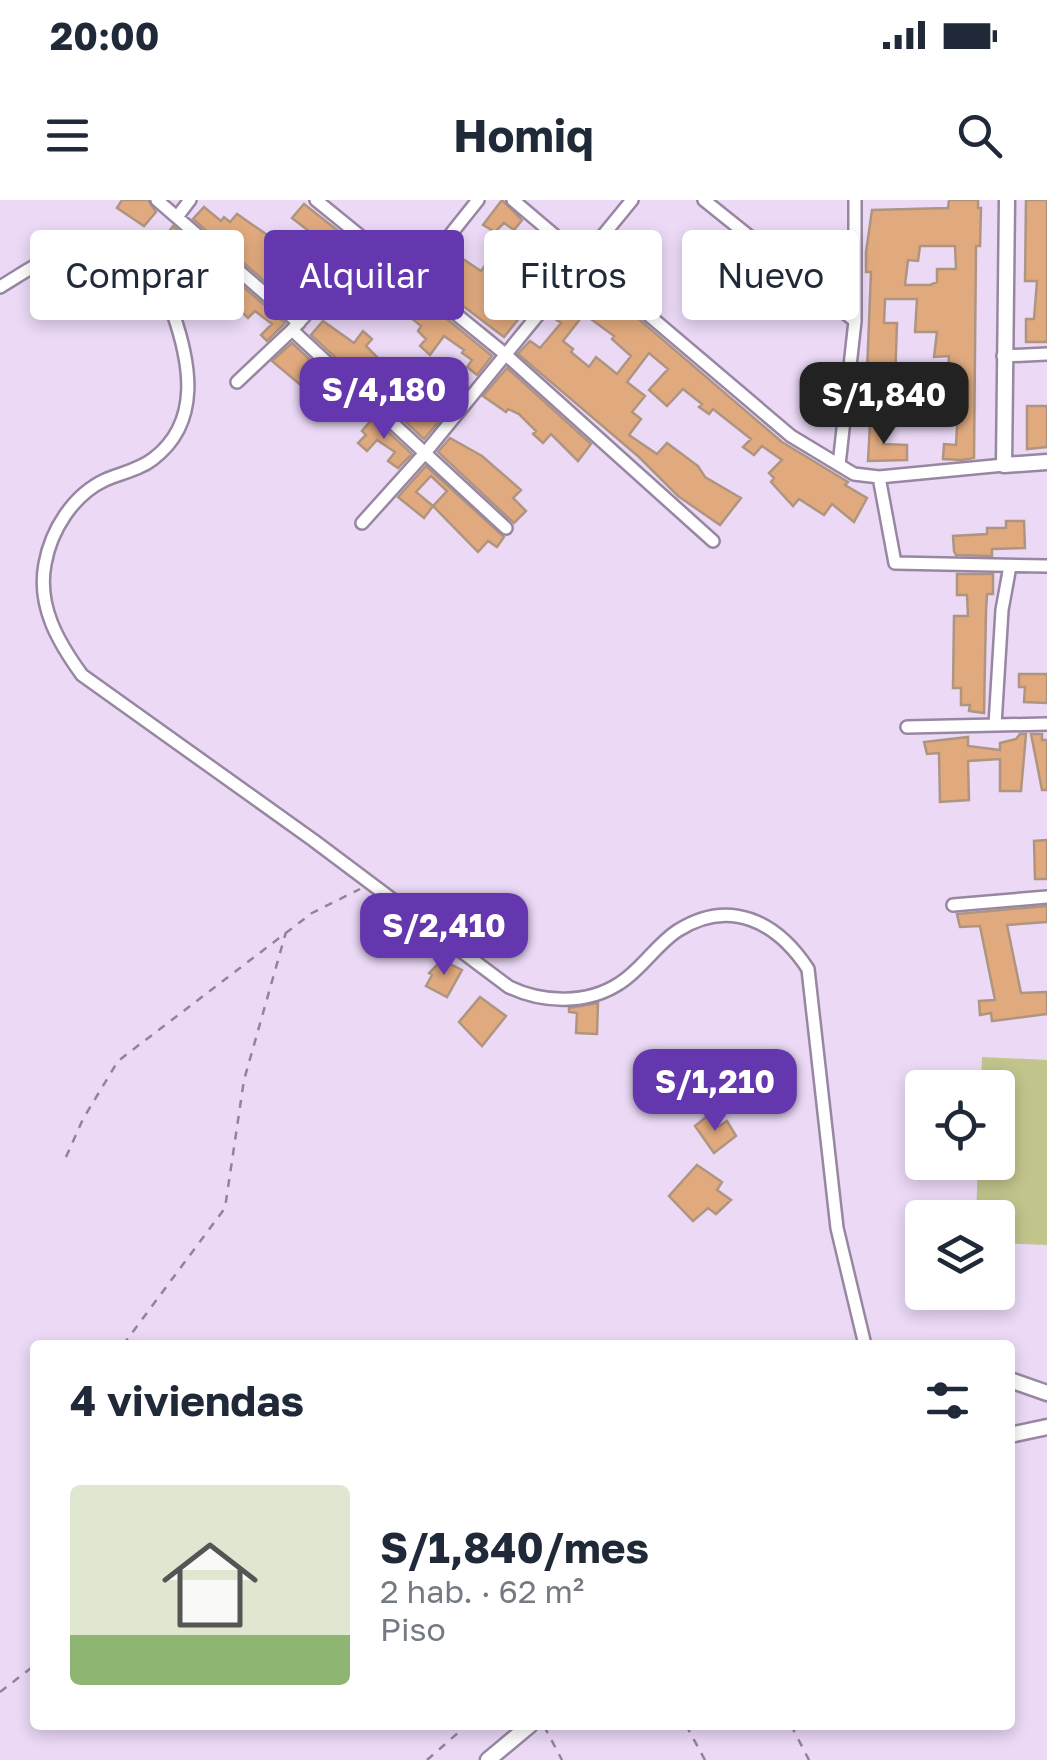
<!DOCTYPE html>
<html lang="es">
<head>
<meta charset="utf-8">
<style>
	body { margin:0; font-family:"Golos Text",sans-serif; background:#f2f2f3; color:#1f2937; height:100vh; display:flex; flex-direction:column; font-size:38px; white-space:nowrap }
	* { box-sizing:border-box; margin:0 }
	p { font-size:32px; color:#747a83 }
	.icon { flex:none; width:55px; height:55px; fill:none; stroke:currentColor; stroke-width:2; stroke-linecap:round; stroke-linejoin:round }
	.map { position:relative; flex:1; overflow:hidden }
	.side { position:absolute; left:30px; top:1140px; width:985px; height:390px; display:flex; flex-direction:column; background:#fff; border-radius:10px; box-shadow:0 5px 15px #0003 }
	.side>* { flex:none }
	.banner { position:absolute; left:30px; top:30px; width:988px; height:90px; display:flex; gap:20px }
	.fabs { position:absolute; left:905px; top:870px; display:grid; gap:20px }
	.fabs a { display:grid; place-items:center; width:110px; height:110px; border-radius:10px; background:#fff; box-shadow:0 5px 15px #0003; font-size:50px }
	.price { position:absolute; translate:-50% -85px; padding:0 22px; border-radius:20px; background:#6437ae; color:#fff; font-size:32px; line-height:65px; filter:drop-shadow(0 2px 5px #0008) }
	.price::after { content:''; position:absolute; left:50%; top:60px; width:30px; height:22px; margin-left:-15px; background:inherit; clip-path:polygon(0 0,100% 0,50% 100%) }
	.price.selected { background:#222; color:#fff }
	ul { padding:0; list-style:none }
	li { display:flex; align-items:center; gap:30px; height:250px; padding:0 40px }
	li span { display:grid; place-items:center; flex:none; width:280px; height:200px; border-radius:10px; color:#555 }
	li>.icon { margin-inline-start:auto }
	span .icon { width:120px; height:120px; fill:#fffc; stroke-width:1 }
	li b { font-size:42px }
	h2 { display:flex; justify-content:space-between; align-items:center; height:120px; padding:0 40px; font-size:42px }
	.pill { padding:0 35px; border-radius:10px; background:#fff; box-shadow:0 5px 15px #0003; font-size:35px; line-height:90px }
	.pill.selected { background:#6437ae; color:#fff }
	.status { display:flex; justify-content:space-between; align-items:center; height:70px; padding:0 50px; background:#fff; direction:ltr }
	.status svg { height:28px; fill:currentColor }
	header { display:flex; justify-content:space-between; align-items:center; height:130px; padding:0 40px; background:#fff; font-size:45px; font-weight:700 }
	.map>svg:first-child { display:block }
</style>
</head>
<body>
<div class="status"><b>20:00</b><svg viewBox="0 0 49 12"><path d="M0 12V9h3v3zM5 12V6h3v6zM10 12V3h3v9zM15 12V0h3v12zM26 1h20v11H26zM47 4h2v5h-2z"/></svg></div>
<header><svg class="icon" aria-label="menu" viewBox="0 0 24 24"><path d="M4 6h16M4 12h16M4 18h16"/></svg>Homiq<svg class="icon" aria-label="search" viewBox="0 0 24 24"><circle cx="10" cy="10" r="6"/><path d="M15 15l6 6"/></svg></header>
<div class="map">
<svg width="1047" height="1560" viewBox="0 0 1047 1560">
	<rect width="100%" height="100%" fill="#ebd9f6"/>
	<path fill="#c1c48b" d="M982,857l65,3v185l-49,-2v-25l-22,-1 2,-54 20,-1v-74l-17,-1z"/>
	<path fill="#e1aa7e" stroke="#af9580" stroke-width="2.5" fill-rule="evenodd" d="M122,0h26l8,12 -12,14 -27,-18z
		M502,0l20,20 -8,10 -10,-7 -9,9 -12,-7z
		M949,0h29v8h3l-1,38h-4l-2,212 -12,2 -19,-1 1,-15 12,1 3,-54 -12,1 2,-36 -15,1 3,-25h-22l2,-33h-32l-1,24h13l-2,59 -7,1 1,12 -23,1 5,-124h-5v-20l6,-42 76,-2zM920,46h35l1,23h-19v13l-7,3h-25l3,-25 10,1z
		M1026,0h21v142h-21v-23h8l3,-38h-12z
		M304,4l52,41 -25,28 -5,-3 10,-11 -18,-10 5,-7 -31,-24z
		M204,7l17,14 3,-4 6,5 7,-8 52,36 -5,6 8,6 -10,12 27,23 -11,13 -105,-91z
		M173,26l112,97 -18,18 -6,-6 11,-11 -17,-13 -7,7 -28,-28 7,-7 -19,-16 -6,7 -23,-19 6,-7 -18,-14z
		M457,55l24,16 11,-15 9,8 -13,14 20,14 12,-11 9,8 -16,16 11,7 -20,25 -70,-53z
		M371,57l121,99 -15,19 -10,-8 5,-7 -10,-7 2,-3 -20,-14 -14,19 -10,-9 6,-7 -8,-8 3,-5 -18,-15 -5,6 -44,-35 -7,2z
		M585,73l197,169 66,40 -3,3 22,13 -13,24 -22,-18 -8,11 -25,-16 -6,7 -22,-24 3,-4 -5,-5 13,-13 -20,-14 -8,9 -11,-8 8,-8 -38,-30 -4,5 -10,-7 3,-3 -19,-15 -16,17 -18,-16 19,-21 -19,-16 -22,29 18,14 -13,16 9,7 -12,16 28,19 10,-11 31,23 7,11 36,21 -21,27 -42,-29 -39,-39 -121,-103 12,-13 10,7 21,-25 -11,-8zM584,114l30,22 -2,3 19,17 -14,18 -21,-17 -7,10 -18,-15 2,-3 -10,-8z
		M323,121l31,22 9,-12 9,8 -6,7 16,16 -9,10 7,7 -9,11 -60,-55z
		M292,143l67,62 -6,8 -10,-10 -10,9 -61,-51z
		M507,168l84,76 -13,17 -27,-27 -8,9 -10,-9 3,-3 -17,-17 -11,-5 -2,3 -23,-16z
		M427,184l9,8 -11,13 16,14 -17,20 -39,-36 12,-13 15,12z
		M1027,206h20v41l-20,2z
		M373,218l39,36 -14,14 -10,-7 7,-9 -18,-12 -10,11 -9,-8 8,-8 -4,-4z
		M870,224l14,1 -1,19 24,1v15l-39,1z
		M450,238l32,18 39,34 -8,8 13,13 -12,12 -76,-71z
		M426,266l78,71 -7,10 -9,-6 -10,11 -45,-46 -9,12 -26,-21zM431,276l16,15 -14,15 -17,-14z
		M1006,321h18l1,27 -33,1v7l-36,-1 -2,-4 -1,-15 34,-2v-6h19z
		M957,374h36v20h-6l-1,17 -2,102 -15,-2 1,-6h-9v-17h-8l1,-72h14l-1,-21h-10z
		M1019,474h28v29l-23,-1 1,-15h-6z
		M1020,534h6l-5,57h-21v-32l-32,2 1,39 -29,2 -1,-49 -12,1 -3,-12 44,-5v9l32,4v-7l16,-4z
		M1031,534h11v6h5v50h-5z
		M1047,640v39h-12l-1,-38z
		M1047,706v16l-40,3 14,68 26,-1v22l-55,7 -1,-8 -11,2 -1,-14 16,-1 -15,-74 -20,1 -3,-13z
		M442,760l20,10 -15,27 -21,-11 6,-11 -3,-2z
		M480,797l26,19 -24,30 -23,-24z
		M598,803l-1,31 -21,-1 1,-20 -8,-1v-4z
		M706,917l12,10 9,-6 9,15 -22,17 -19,-27z
		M697,965l25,17 -5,8 14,10 -15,14 -8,-6 -15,13 -24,-25z"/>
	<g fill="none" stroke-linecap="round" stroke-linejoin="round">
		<g stroke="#9887a2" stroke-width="16">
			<path id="minor" d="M157,0l142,123
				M316,0l189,154 208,187
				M513,0l278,236 63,38 25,3 125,-12
				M704,0l151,121
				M177,17l13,-17
				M415,79l63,-79
				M0,87c32,-19 65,-46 104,-37 35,7 57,29 69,63 17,49 29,109 -20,146 -14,11 -32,14 -48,21 -32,15 -54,50 -60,84 -8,42 13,78 37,111l231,165 196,147c33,16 78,18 111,-4 21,-13 36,-38 57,-52 53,-34 100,-9 131,38l29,259 28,117
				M292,130l214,198
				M1003,156l44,-2
				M237,182l55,-52 78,-86
				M839,265l16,-144v-121
				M879,277l16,86 152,3
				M362,323l63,-70 207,-253
				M995,525l7,-115 8,-44
				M907,527l140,-3
				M953,705l94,-8"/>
		</g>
		<g stroke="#9887a2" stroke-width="19">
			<path id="tertiary" d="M1007,0l-3,265 43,-3
				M1010,1180l37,13
				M1010,1235l37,-8
				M488,1560l42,-35"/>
		</g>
		<path stroke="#918499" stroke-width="2.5" stroke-dasharray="8 8" stroke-linecap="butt" d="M66,957l17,-38 35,-58 194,-148 48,-24
			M123,1145l102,-137 19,-128 42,-148
			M0,1492l35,-27
			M686,1525l19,35
			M791,1525l18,35
			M544,1526l18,34
			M427,1560l40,-35"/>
		<use href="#minor" stroke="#fff" stroke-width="11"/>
		<use href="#tertiary" stroke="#fff" stroke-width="14"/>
	</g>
</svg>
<div class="fabs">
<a><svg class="icon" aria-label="locate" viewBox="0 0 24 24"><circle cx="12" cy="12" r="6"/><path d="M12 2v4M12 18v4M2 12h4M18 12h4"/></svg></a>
<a><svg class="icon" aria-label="layers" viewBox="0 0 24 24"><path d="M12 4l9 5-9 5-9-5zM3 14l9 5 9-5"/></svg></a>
</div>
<b class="price" style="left:384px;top:242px">S/4,180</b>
<b class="price selected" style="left:884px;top:247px">S/1,840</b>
<b class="price" style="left:444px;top:778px">S/2,410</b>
<b class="price" style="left:715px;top:934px">S/1,210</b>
<div class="banner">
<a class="pill">Comprar</a>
<a class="pill selected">Alquilar</a>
<a class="pill">Filtros</a>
<a class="pill">Nuevo</a>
</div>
<section class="side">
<h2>4 viviendas<svg class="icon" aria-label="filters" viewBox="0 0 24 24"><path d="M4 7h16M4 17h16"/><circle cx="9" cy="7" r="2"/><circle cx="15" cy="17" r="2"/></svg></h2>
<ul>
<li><span style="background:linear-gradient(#dfe7d0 75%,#8fb573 0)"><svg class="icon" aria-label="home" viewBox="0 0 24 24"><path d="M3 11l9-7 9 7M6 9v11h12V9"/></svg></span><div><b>S/1,840/mes</b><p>2 hab. · 62 m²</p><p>Piso</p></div></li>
</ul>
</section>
</div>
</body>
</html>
